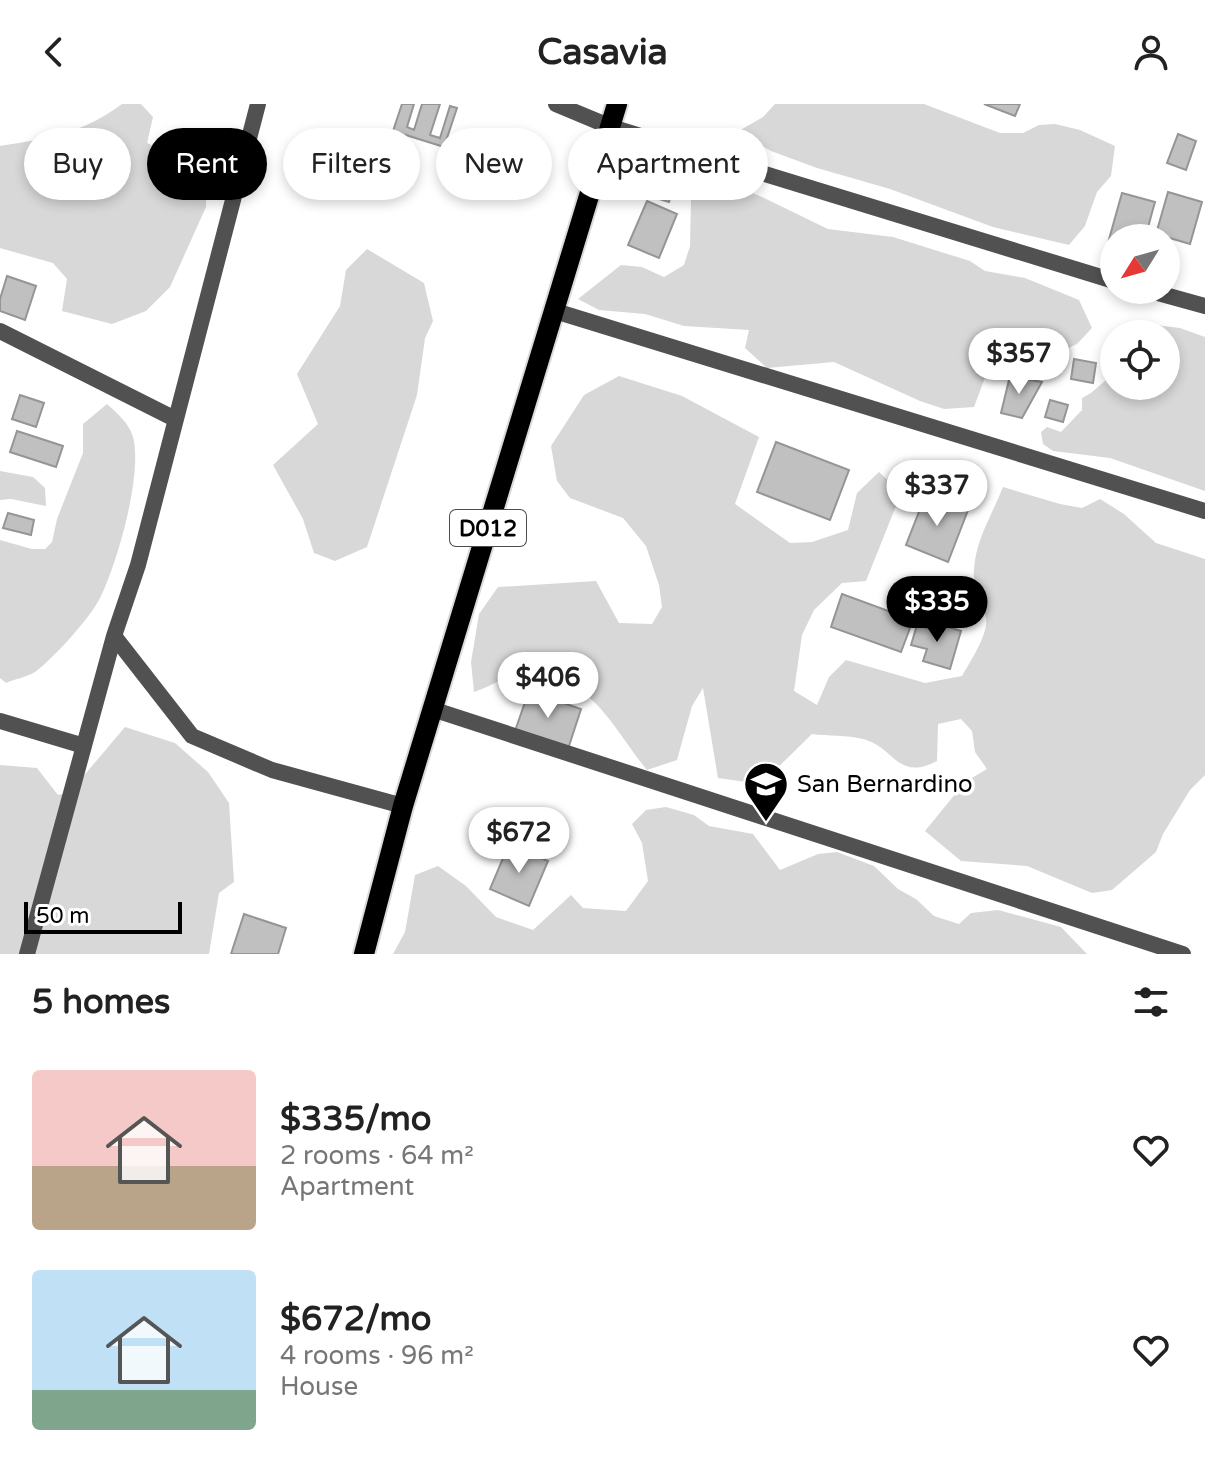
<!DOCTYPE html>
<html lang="en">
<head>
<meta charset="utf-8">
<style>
	body { margin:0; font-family:"Varela Round",sans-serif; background:#f6f6f6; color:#222; height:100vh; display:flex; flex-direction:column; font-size:30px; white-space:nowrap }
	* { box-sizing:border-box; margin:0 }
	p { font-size:26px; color:#767676 }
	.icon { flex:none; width:44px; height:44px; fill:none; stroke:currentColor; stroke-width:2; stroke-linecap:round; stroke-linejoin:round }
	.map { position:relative; height:850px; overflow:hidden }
	.drawer { display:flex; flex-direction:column; background:#fff; flex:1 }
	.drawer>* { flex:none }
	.banner { position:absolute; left:24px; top:24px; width:800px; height:72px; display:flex; gap:16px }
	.needle { width:52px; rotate:233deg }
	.fabs { position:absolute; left:1100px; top:120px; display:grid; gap:16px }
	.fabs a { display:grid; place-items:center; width:80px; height:80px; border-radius:50%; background:#fff; box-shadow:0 4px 12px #0003; font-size:40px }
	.scale { position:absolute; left:24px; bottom:20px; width:158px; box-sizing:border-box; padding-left:8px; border:4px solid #000; border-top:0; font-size:22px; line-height:28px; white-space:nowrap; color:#000; -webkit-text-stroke:6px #fff; paint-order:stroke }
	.price { position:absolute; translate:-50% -68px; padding:0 18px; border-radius:28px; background:#fff; color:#222; font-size:26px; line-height:52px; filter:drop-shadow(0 2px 4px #0008) }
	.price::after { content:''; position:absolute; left:50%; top:48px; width:24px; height:18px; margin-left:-12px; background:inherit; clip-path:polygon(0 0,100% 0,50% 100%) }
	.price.active { background:#000; color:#fff }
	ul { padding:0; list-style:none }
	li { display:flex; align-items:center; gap:24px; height:200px; padding:0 32px }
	li span { display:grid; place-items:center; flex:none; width:224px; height:160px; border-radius:8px; color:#555 }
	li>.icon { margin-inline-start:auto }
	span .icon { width:96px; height:96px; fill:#fffc; stroke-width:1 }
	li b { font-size:34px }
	h2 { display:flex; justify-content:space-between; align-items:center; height:96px; padding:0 32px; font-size:34px }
	.tag { padding:0 28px; border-radius:36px; background:#fff; box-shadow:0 4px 12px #0003; font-size:28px; line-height:72px }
	.tag.active { background:#000; color:#fff }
	header { display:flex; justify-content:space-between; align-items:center; height:104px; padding:0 32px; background:#fff; font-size:36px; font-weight:800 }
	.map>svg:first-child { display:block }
</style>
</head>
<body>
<header><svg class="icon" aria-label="back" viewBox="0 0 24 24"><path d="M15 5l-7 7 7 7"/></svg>Casavia<svg class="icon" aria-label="person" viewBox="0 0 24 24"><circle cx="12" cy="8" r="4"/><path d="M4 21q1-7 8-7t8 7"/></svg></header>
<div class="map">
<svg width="1205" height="850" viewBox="0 0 1205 850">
	<rect width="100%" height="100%" fill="#fff"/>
	<path fill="#d8d8d8" d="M122,0h19l12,13 -6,26 45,21 14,23v20l-36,80 -24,24 -34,13 -50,-13 5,-32 -14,-16 -53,-15v-102c48,-8 82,-12 122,-42z
		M775,0h149l76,29h23l16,-8 16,-1 25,6 35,16 -4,30 -14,16 -12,34 -16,19 -76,-18 -103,-38 -73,-21 -46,-17 -34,-19 26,-15z
		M709,76l20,4 31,12 68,33 65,8 77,24 15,10 40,7 54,22 13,28 -15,16 -36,17 -26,-7 -29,21 -12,32 -30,2 -24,-8 -86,-39 -67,6 -22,-20 4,-18 -65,-4 -39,-12 -46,-4 -21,-11 43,-34 21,2 22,10 20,-12 6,-19 1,-46 6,-13z
		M367,145l57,34 9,38 -8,17 -8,57 -50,152 -32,14 -21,-8 -11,-34 -30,-54 45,-41 -21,-50 43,-68 6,-36z
		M1155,221l25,3 25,9v154l-95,-33 -57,-7 -10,-7 -2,-12 6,-5 14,5 21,-22v-12l9,-5 23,-20v13h52v-52h-33l1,-3z
		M619,272l63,20 77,41 -24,67 55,39 22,-1 36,-12 9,-37 22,-21 14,13 3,21 -30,75 -24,2 -28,27 -12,25 -8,56 23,14 12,-28 17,-17 79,23 37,-7c8,-14 27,-43 24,-58 -4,-17 -14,-31 -12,-49 2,-30 18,-54 29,-82l57,17 22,4 18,-9 24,15 32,29 49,16v216l-15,15 -27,44 -7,18 -44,38 -20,3 -65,-27 -66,-5 -36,-30 40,-49 22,-13 -12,-17 -3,-21 -11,-12 -23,5 -1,37c-40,21 -42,-14 -74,-22 -16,-4 -35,-3 -51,-5l-51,50 -43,-6 -15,-90 -11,18 -15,54 -30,10c-30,-36 -52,-87 -102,-95 -8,-2 -18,-5 -25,-3 -16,5 -30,15 -46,20l-3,-30 8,-48 19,-27 98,-6 23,42 33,1 10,-17 -3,-22 -13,-39 -23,-28 -53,-20 -13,-17 -6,-35 33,-51z
		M107,300c10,9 22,19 26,33 10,37 -16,127 -33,161 -10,20 -47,61 -65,74 -8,5 -20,7 -29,11l-6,-5v-138l32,9h13l7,-7 5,-23 26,-66v-29z
		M0,367l33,6 12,11 1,18 -35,-7 -11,1z
		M125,623l50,16 33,29 21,31 5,79 -15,11 -10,61h-209v-189l37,3 21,27 12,-3z
		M666,703l28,8 15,11 44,8 27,36 38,-16 19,-2 37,14 24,23 18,10 18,17 25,8 12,-11 27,-3 63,17 26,27h-694l12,-22 10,-57 23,-9 28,20 30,31 37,13 38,-35 12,13 43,3 22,-30 -6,-38 -10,-19 14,-14z"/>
	<path fill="#c0c0c0" stroke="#959595" stroke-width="2" d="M402,0h12l-7,23 7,3 8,-26h18l-10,31 10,3 10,-32 7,2 -13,39 -51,-16z
		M984,0h36l-5,12z
		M1178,30l18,7 -10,29 -19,-7z
		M618,57l58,18 -7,23 -58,-18z
		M1168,88l34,10 -12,42 -34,-10z
		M1122,89l33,9 -10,36h-31v14l-8,-2z
		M647,97l30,13 -18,44 -31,-13z
		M7,172l29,10 -11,34 -25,-9v-12z
		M1074,255l22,4 -3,20 -22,-4z
		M1010,272l32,6 -20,36 -21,-5z
		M20,291l24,8 -8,24 -24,-8z
		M1050,296l18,5 -5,17 -18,-5z
		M17,327l46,15 -7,21 -46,-15z
		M776,338l73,28 -19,50 -73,-28z
		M926,390l42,16 -20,52 -42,-17z
		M8,409l26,7 -3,15 -28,-7z
		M842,490l71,26 -12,32 -70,-25z
		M935,519l26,8 -11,38 -27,-8 4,-12 -16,-4 6,-20 16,5z
		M529,587l52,18 -13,40 -53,-18z
		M509,740l39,17 -19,45 -39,-17z
		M244,810l42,14 -8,26h-47z"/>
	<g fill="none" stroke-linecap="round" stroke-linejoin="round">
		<g stroke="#dbdbdb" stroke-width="24">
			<path id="primary" d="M364,850l39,-148 214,-702"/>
		</g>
		<path stroke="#515151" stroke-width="16" d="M556,0l55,23 503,154
			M1147,186l58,16
			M555,207l650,200
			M0,227l175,88
			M114,532l78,100 80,34 131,36
			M432,605l751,245
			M0,617l84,25
			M27,850l87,-318 24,-71 120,-461"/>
		<use href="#primary" stroke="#000" stroke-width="20"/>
	</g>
	<defs>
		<g id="school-pin" transform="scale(2.3)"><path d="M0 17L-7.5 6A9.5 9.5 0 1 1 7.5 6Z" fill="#000" stroke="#fff"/><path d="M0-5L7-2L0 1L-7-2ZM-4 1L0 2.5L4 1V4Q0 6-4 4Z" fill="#fff"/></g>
	</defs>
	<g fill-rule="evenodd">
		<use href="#school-pin" x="766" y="680"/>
	</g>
	<g text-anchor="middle" stroke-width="7" stroke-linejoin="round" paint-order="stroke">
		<rect fill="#fff" stroke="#4c4c4c" stroke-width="2" x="450" y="406" width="76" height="36" rx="6"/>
		<g font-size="22" font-weight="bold" fill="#000">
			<text x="488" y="432">D012</text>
		</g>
		<g font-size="24" fill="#000" stroke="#fff" text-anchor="start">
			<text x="797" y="688">San Bernardino</text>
		</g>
	</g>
</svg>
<div class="fabs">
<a><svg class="needle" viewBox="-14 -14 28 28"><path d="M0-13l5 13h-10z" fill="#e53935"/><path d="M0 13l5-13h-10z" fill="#767676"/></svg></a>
<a><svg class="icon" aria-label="locate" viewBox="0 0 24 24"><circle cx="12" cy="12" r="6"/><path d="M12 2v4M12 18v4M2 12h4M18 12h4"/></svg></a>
</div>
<div class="scale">50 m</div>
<b class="price" style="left:1019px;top:292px">$357</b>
<b class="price" style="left:937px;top:424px">$337</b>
<b class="price active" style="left:937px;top:540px">$335</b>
<b class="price" style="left:548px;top:616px">$406</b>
<b class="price" style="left:519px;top:771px">$672</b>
<div class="banner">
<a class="tag">Buy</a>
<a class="tag active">Rent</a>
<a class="tag">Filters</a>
<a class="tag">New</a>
<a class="tag">Apartment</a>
</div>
</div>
<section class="drawer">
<h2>5 homes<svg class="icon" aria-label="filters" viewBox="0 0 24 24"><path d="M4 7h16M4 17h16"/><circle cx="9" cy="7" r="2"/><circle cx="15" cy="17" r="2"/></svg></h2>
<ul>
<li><span style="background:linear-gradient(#f6c9c9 60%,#b9a48a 0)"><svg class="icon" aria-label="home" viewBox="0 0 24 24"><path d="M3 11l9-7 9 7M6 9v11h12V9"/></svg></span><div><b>$335/mo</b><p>2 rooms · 64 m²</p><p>Apartment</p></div><svg class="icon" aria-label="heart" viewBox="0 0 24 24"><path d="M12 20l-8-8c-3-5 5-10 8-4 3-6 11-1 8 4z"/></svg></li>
<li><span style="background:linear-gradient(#bfe0f5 75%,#7fa58c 0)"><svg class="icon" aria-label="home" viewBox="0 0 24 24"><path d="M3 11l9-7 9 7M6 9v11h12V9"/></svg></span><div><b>$672/mo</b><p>4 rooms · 96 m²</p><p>House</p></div><svg class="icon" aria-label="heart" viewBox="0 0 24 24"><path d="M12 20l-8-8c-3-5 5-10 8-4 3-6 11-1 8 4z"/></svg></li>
</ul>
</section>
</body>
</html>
